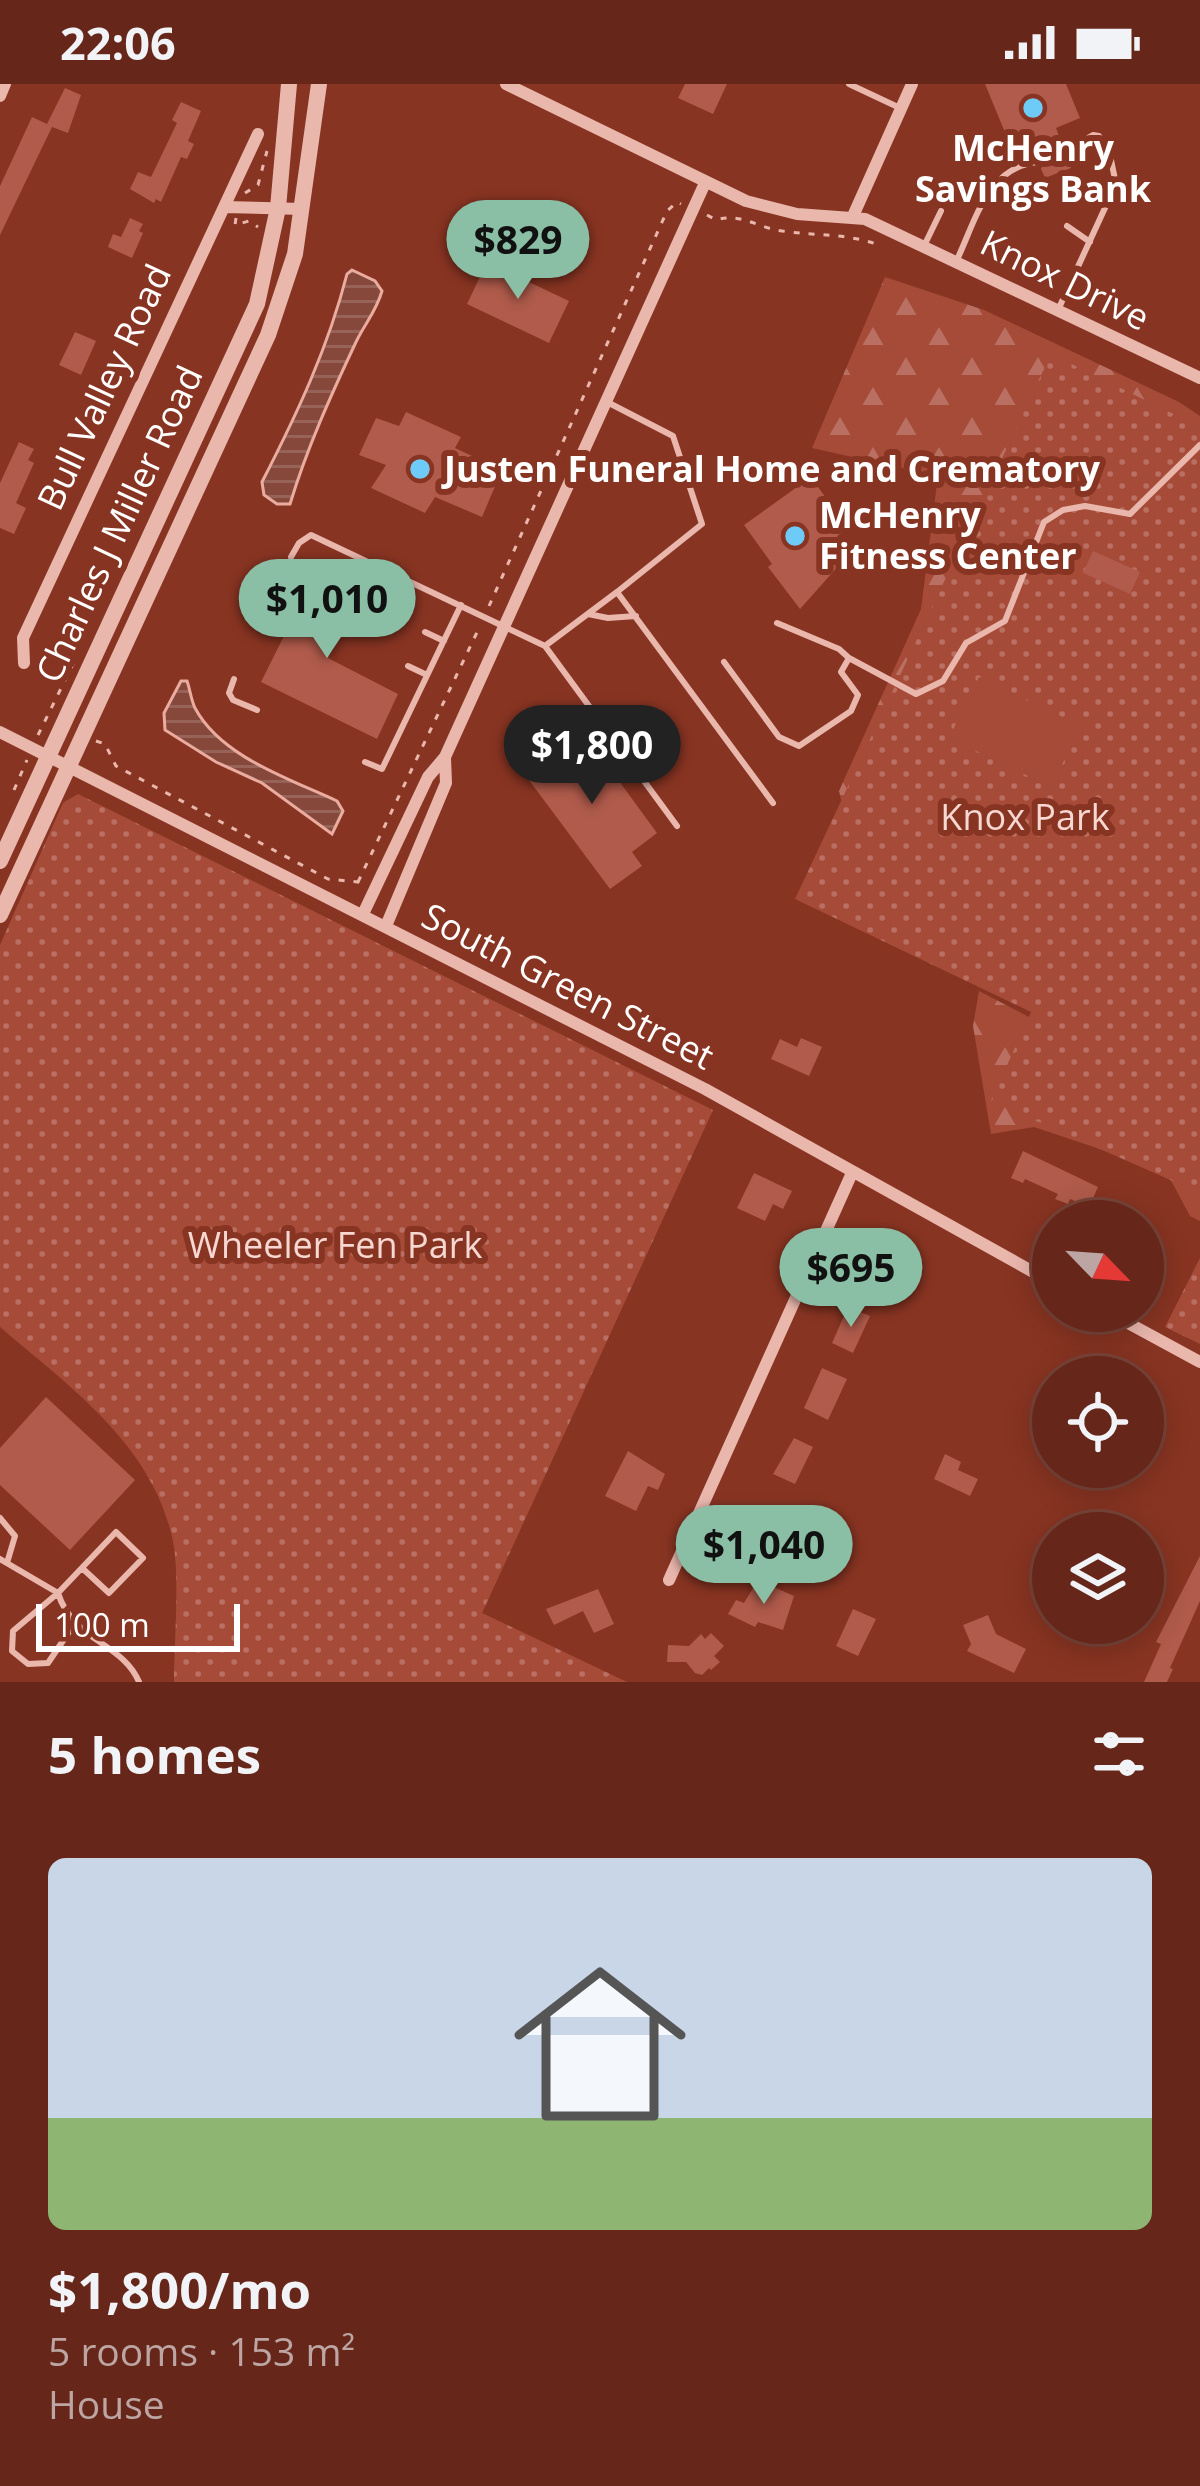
<!DOCTYPE html>
<html lang="en">
<head>
<meta charset="utf-8">
<style>
	body { margin:0; font-family:"Open Sans",sans-serif; background:#6e3327; color:#f1f3f6; height:100vh; display:flex; flex-direction:column; font-size:45px; white-space:nowrap }
	* { box-sizing:border-box; margin:0 }
	p { font-size:39px; color:#bca5a2 }
	.icon { flex:none; width:66px; height:66px; fill:none; stroke:currentColor; stroke-width:2; stroke-linecap:round; stroke-linejoin:round }
	.map { position:relative; height:1598px; overflow:hidden }
	.details { display:flex; flex-direction:column; background:#66271a; flex:1 }
	.details>* { flex:none }
	.needle { width:78px; rotate:115deg }
	.tools { position:absolute; left:1032px; top:1116px; display:grid; gap:24px }
	.tools a { display:grid; place-items:center; width:132px; height:132px; border-radius:50%; background:#66271a; box-shadow:0 6px 30px #0003,0 0 0 3px #794439; font-size:60px }
	.scale { position:absolute; left:36px; bottom:30px; width:204px; box-sizing:border-box; padding-left:12px; border:6px solid #fff; border-top:0; font-size:33px; line-height:42px; white-space:nowrap; color:#fff; -webkit-text-stroke:9px #883422; paint-order:stroke }
	.price { position:absolute; translate:-50% -102px; padding:0 27px; border-radius:42px; background:#8abfa5; color:#111; font-size:39px; line-height:78px; filter:drop-shadow(0 3px 6px #0008) }
	.price::after { content:''; position:absolute; left:50%; top:72px; width:36px; height:27px; margin-left:-18px; background:inherit; clip-path:polygon(0 0,100% 0,50% 100%) }
	.price.current { background:#222; color:#fff }
	ul { padding:0; list-style:none }
	li { display:grid; align-content:center; gap:24px; height:636px; padding:0 48px }
	li span { display:grid; place-items:center; height:372px; border-radius:18px; color:#555 }
	li>.icon { margin-inline-start:auto }
	span .icon { width:216px; height:216px; fill:#fffc; stroke-width:1 }
	li b { font-size:51px }
	h2 { display:flex; justify-content:space-between; align-items:center; height:144px; padding:0 48px; font-size:51px }
	.status { display:flex; justify-content:space-between; align-items:center; height:84px; padding:0 60px; background:#66271a; direction:ltr }
	.status svg { height:33px; fill:currentColor }
	.map>svg:first-child { display:block }
</style>
</head>
<body>
<div class="status"><b>22:06</b><svg viewBox="0 0 49 12"><path d="M0 12V9h3v3zM5 12V6h3v6zM10 12V3h3v9zM15 12V0h3v12zM26 1h20v11H26zM47 4h2v5h-2z"/></svg></div>
<div class="map">
<svg width="1200" height="1598" viewBox="0 0 1200 1598">
	<defs>
		<pattern id="forest-firs" width="22" height="20" patternUnits="userSpaceOnUse" patternTransform="scale(3)"><rect width="22" height="20" fill="#a74b39"/><path d="M5 1l3.5 6h-7zM16 11l3.5 6h-7z" fill="#b96f61"/></pattern>
		<pattern id="park-dots" width="8" height="8" patternUnits="userSpaceOnUse" patternTransform="scale(3)"><rect width="8" height="8" fill="#a74b39"/><path d="M2 2h.1M6 6h.1" fill="none" stroke="#b96f61" stroke-width="1.8" stroke-linecap="round"/></pattern>
		<pattern id="water-rules" width="6" height="5" patternUnits="userSpaceOnUse" patternTransform="scale(3)"><rect width="6" height="5" fill="#85483a"/><path d="M0 2.5h6" fill="none" stroke="#976358"/></pattern>
	</defs>
	<rect width="100%" height="100%" fill="#883422"/>
	<path fill="url(#forest-firs)" d="M885,193l99,33 195,92 21,14v441l-351,-26 -10,-40 82,-182 17,-133 -126,-28z
		M979,907l73,38 148,-24v216l-10,-5 -24,-45 -132,-44 -43,7 -18,-108z"/>
	<path fill="url(#park-dots)" d="M1051,270l149,73v766l-209,-92 40,-89 -236,-113z
		M78,710l635,316 -231,503 145,69h-453c0,-38 6,-106 -1,-141 -20,-96 -103,-154 -173,-214v-382l63,-142z
		M1200,1174v86l-35,-17z"/>
	<path fill="#a74b39" d="M979,593l102,49 -30,61 -102,-49z"/>
	<path fill="url(#water-rules)" stroke="#ebaca0" stroke-width="3" d="M352,186l23,11 7,10c-6,21 -17,32 -26,51 -25,53 -49,106 -66,162h-13l-13,-9 -2,-13c35,-68 66,-134 85,-208z
		M181,597h6c3,8 4,19 8,27 26,49 95,71 142,93l6,10 -11,23 -70,-51 -46,-21 -51,-32 -1,-17z"/>
	<path fill="#b05b4b" d="M685,0h42l-14,30 -35,-16z
		M985,0h81l14,34 -24,10 6,16 -4,8 10,6 3,10 -26,10 -4,-9 4,-10 -9,-4 -6,-16 -19,8z
		M65,4l16,7 -13,38 -16,-6 -52,108v-49l32,-69 15,7z
		M181,18l20,9 -13,30 6,3 -7,15 -6,-2 -20,45 -5,-3 -2,4 -24,-14 8,-17 13,5 26,-54 -5,-3z
		M130,134l13,6 -4,7 4,2 -11,25 -24,-11 5,-13 8,3z
		M487,178l82,39 -20,42 -82,-39z
		M75,248l21,9 -15,34 -22,-10z
		M406,328l55,25 -6,11 47,22 -20,47 -47,-20 -10,16 -54,-25 15,-23 -27,-10 17,-37 23,8z
		M19,358l15,7 -6,11 6,3 -18,40 10,5 -12,26 -14,-6v-45z
		M811,393l37,52 -11,7 12,18 -49,55 -32,-42 4,-3 -28,-39z
		M1093,467l47,21 -10,22 -47,-21z
		M318,484l42,21 -32,69 70,36 -21,45 -116,-57z
		M581,645l76,104 -25,19 10,14 -32,23 -87,-117z
		M801,954l21,9 -13,29 -38,-17 9,-20 17,8z
		M1023,1067l75,36 -9,20 -19,-8 -2,5 -13,-5 3,-5 -33,-15 -2,4 -12,-5z
		M754,1089l38,18 -9,18 -10,-5 -8,17 -28,-13z
		M881,1157l20,9 -14,28 -9,-4 -5,10 -14,-6z
		M848,1223l22,9 -17,37 -21,-10z
		M822,1284l25,11 -19,41 -24,-12z
		M46,1313l89,83 -65,70 -70,-65v-37z
		M794,1354l19,9 -18,37 -22,-10z
		M628,1367l37,23 -7,16 -10,-4 -12,25 -31,-15z
		M945,1370l16,8 -3,8 20,9 -8,17 -36,-17z
		M797,1431l29,13 -11,27 10,4 -5,12 -39,-17 -23,10 -16,-8 10,-20 8,4 13,-7 13,6z
		M1200,1472v45l-30,67 3,1 -6,13h-23l17,-38 -5,-2z
		M758,1496l36,16 -11,34 -25,-8 -3,5 -27,-13 8,-14 8,3z
		M598,1505l16,35 -20,9 -11,-22 -29,14 -8,-16z
		M853,1525l23,10 -18,37 -22,-10z
		M988,1531l8,19 30,15 -12,24 -47,-22 4,-7 -8,-19z
		M711,1549l13,13 -10,10 6,6 -9,8 -2,-2 -7,7 -7,-2 -9,-11h-19l1,-17 21,1 12,-12 4,5z"/>
	<g fill="none" stroke-linecap="round" stroke-linejoin="round">
		<path stroke="#eab7ad" stroke-width="3" stroke-dasharray="6 9" stroke-linecap="butt" d="M245,109l13,-8 9,-34
			M707,131l9,5c24,-8 42,8 66,11 34,5 64,2 97,14
			M236,134l-1,7 14,-4 9,6
			M489,522l178,-395 10,-9 4,2
			M38,651l38,-77
			M96,657l9,3 11,22 212,113 30,3 7,5
			M14,706l13,-30
			M358,798l122,-256"/>
		<path stroke="#eab7ad" stroke-width="6" d="M849,0l51,24
			M1067,142l23,16
			M924,162l17,-35
			M956,178c20,-42 31,-95 82,-100
			M1058,226l58,-126 -6,-29 -11,-19 -6,-1 -28,16
			M609,319l64,33 29,88 -85,68
			M291,473l8,-14 12,-8 234,111 72,-54 156,211
			M588,530l20,4 28,-2
			M425,548l19,9
			M545,562l132,180
			M849,574l67,36 27,-13 23,-38 39,-22 39,-99 19,-12 22,-4 45,8 70,-69
			M724,578l55,75 20,9 52,-35 7,-16 -17,-23 8,-14 -10,-9 -62,-26
			M408,582l19,9
			M234,595l-5,14 4,7 24,10
			M365,678l17,7 79,-164
			M0,1434l15,18 -8,27
			M0,1475l58,34c15,48 65,50 81,89
			M75,1539l-27,40 -20,1 -16,-13 1,-20 45,-38 58,-61 27,26 -34,35 -27,-25"/>
		<path stroke="#eab7ad" stroke-width="12" d="M506,0l240,117 51,13 68,5 335,159
			M0,12l5,-12
			M224,123l34,-73
			M853,132l59,-132
			M24,579l-1,-25 201,-431 79,2
			M0,648l705,357 348,194
			M363,830l65,-137 17,-20 260,-574
			M386,842l60,-143 -1,-25
			M1106,1227l94,51
			M669,1496l183,-407"/>
		<path stroke="#eab7ad" stroke-width="16" d="M0,777l257,-557 21,-96 11,-124
			M0,831l268,-580 27,-81 24,-170"/>
	</g>
	<g fill="#6ecaf6" stroke="#883422" stroke-width="4.5">
		<circle cx="1033" cy="24" r="12"/>
		<circle cx="420" cy="385" r="12"/>
		<circle cx="795" cy="452" r="12"/>
	</g>
	<g text-anchor="middle" stroke-width="12" stroke-linejoin="round" paint-order="stroke">
		<g font-size="36" font-weight="bold" fill="#fff" stroke="#883422" text-anchor="start">
			<text x="1033" y="77" text-anchor="middle">McHenry<tspan x="1033" dy="41">Savings Bank</tspan></text>
			<text x="444" y="398">Justen Funeral Home and Crematory</text>
			<text x="819" y="444">McHenry<tspan x="819" dy="41">Fitness Center</tspan></text>
		</g>
		<g font-size="36" fill="#fff" stroke="#883422">
			<text transform="translate(1065 196) rotate(26)" y="13">Knox Drive</text>
			<text transform="translate(104 303) rotate(-65)" y="13">Bull Valley Road</text>
			<text transform="translate(119 440) rotate(-65)" y="13">Charles J Miller Road</text>
			<text transform="translate(568 902) rotate(27)" y="13">South Green Street</text>
		</g>
		<g font-size="36" fill="#f7d7d1" stroke="#883422">
			<text x="1025" y="746">Knox Park</text>
			<text x="335" y="1174">Wheeler Fen Park</text>
		</g>
	</g>
</svg>
<div class="tools">
<a><svg class="needle" viewBox="-14 -14 28 28"><path d="M0-13l5 13h-10z" fill="#e53935"/><path d="M0 13l5-13h-10z" fill="#bca5a2"/></svg></a>
<a><svg class="icon" aria-label="locate" viewBox="0 0 24 24"><circle cx="12" cy="12" r="6"/><path d="M12 2v4M12 18v4M2 12h4M18 12h4"/></svg></a>
<a><svg class="icon" aria-label="layers" viewBox="0 0 24 24"><path d="M12 4l9 5-9 5-9-5zM3 14l9 5 9-5"/></svg></a>
</div>
<div class="scale">100 m</div>
<b class="price" style="left:518px;top:218px">$829</b>
<b class="price" style="left:327px;top:577px">$1,010</b>
<b class="price current" style="left:592px;top:723px">$1,800</b>
<b class="price" style="left:851px;top:1246px">$695</b>
<b class="price" style="left:764px;top:1523px">$1,040</b>
</div>
<section class="details">
<h2>5 homes<svg class="icon" aria-label="filters" viewBox="0 0 24 24"><path d="M4 7h16M4 17h16"/><circle cx="9" cy="7" r="2"/><circle cx="15" cy="17" r="2"/></svg></h2>
<ul>
<li><span style="background:linear-gradient(#c9d6e8 70%,#8fb573 0)"><svg class="icon" aria-label="home" viewBox="0 0 24 24"><path d="M3 11l9-7 9 7M6 9v11h12V9"/></svg></span><div><b>$1,800/mo</b><p>5 rooms · 153 m²</p><p>House</p></div></li>
</ul>
</section>
</body>
</html>
